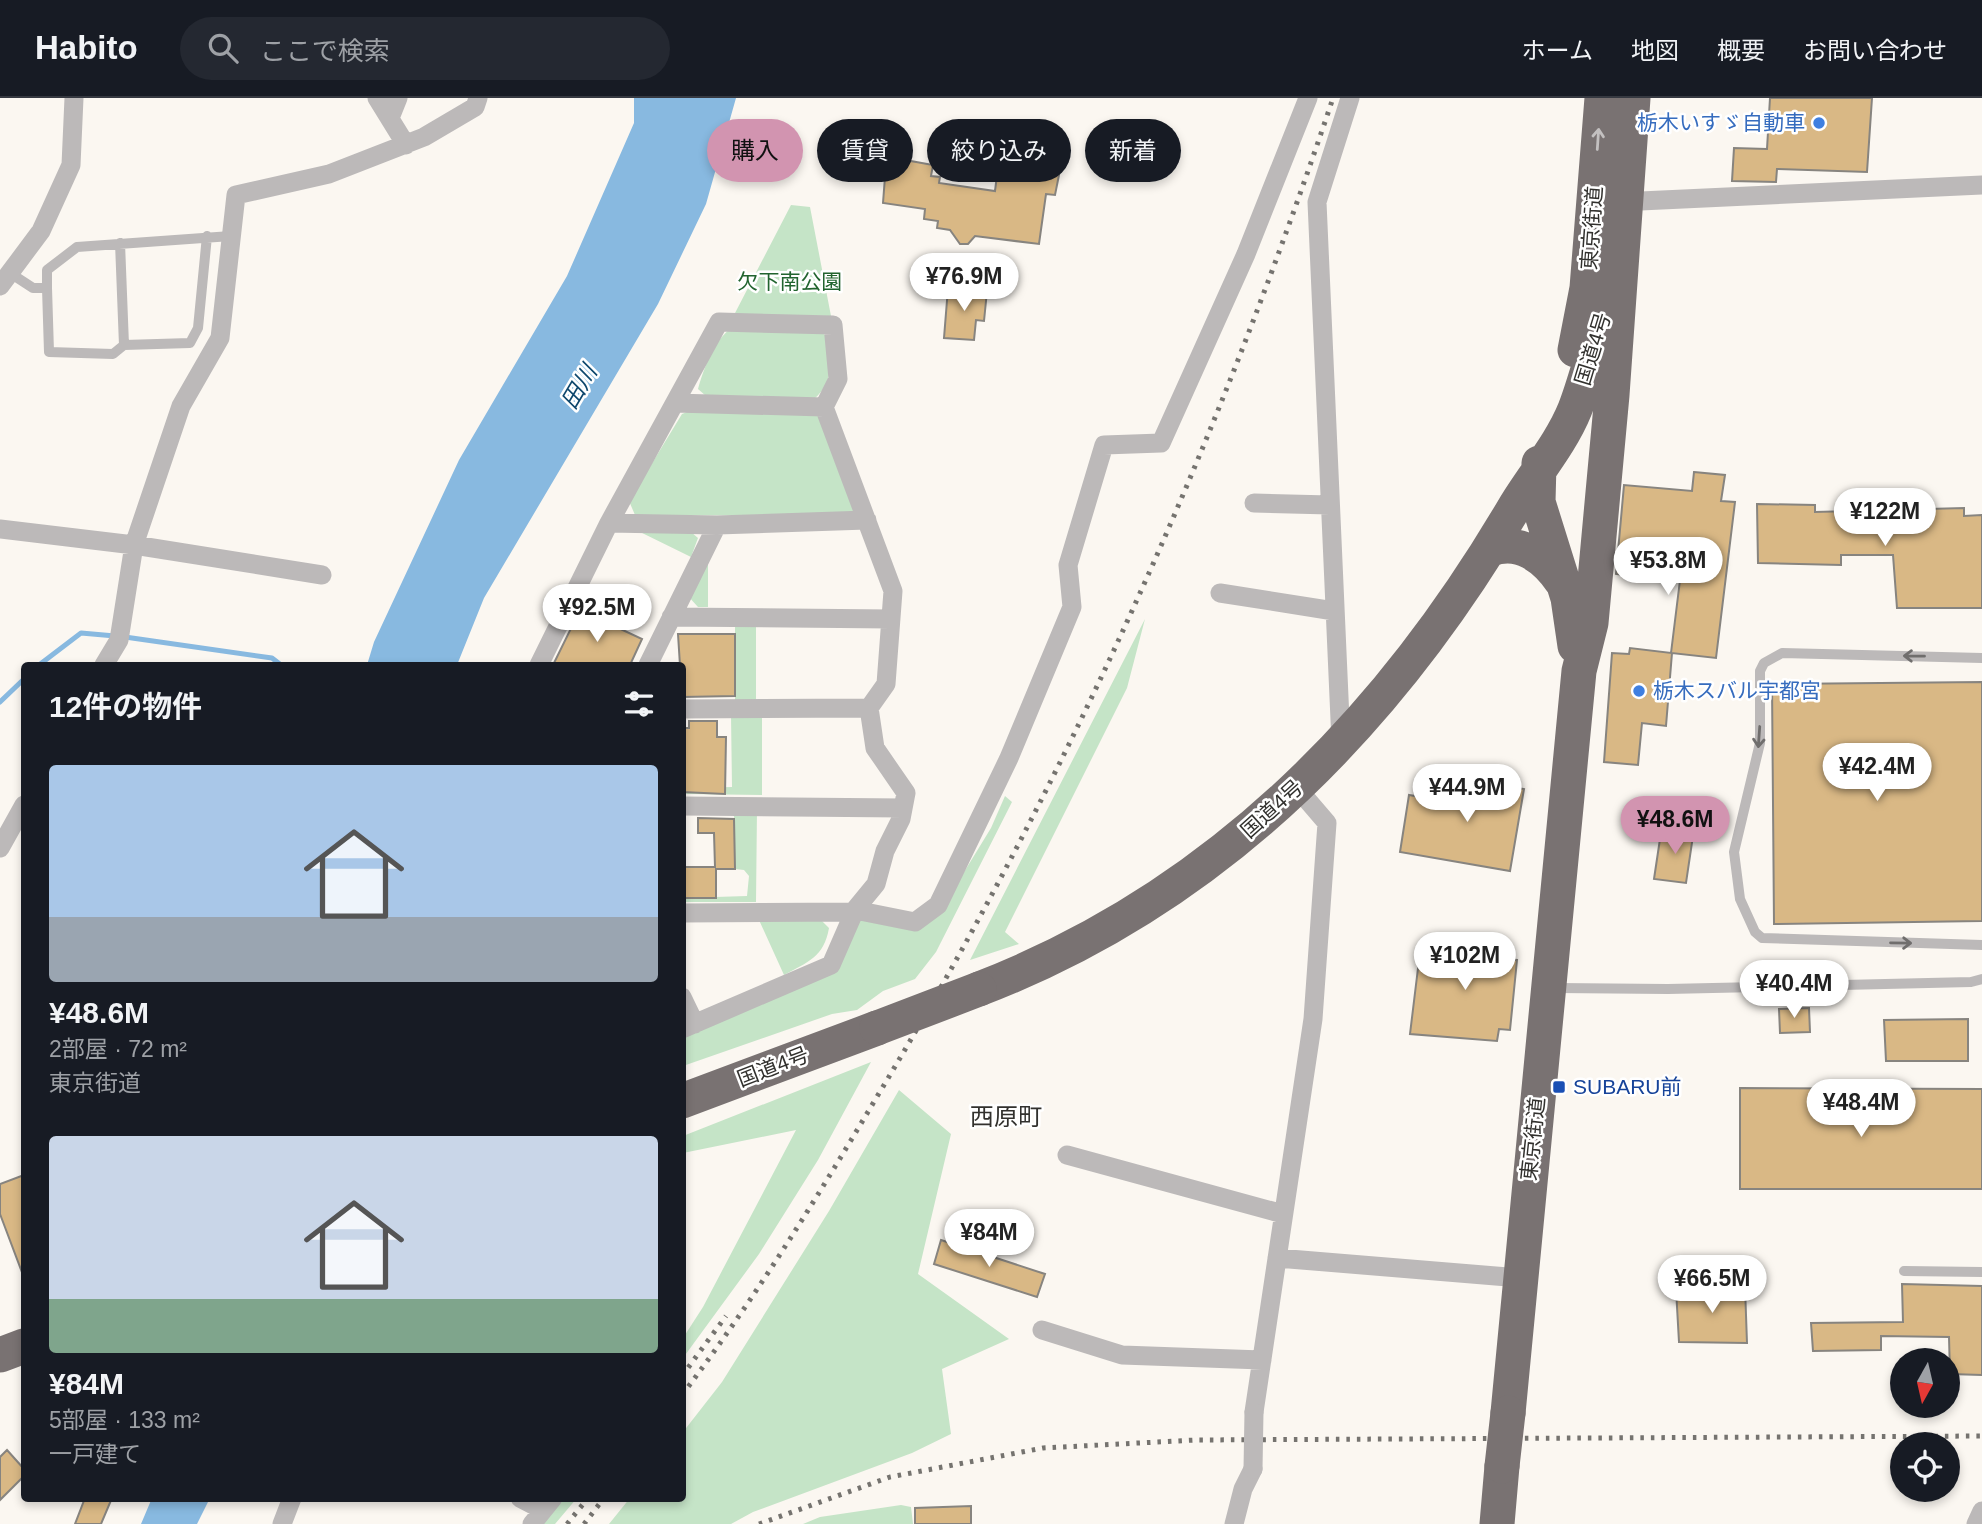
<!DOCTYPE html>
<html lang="ja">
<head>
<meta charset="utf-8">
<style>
	body { margin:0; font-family:Arial,"Noto Sans JP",sans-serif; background:#242831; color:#f1f3f6; height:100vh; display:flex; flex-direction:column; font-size:26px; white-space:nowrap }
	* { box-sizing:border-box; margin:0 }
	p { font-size:23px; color:#9ea1a6 }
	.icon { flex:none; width:38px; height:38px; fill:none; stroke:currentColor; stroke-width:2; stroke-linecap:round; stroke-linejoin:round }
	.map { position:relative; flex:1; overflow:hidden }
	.drawer { position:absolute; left:21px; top:564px; width:665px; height:840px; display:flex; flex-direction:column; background:#171b24; border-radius:7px; box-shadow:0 4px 10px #0003 }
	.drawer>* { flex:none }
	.hud { position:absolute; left:707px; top:21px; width:665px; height:63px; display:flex; gap:14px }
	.needle { width:46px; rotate:188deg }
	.controls { position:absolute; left:1890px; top:1250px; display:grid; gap:14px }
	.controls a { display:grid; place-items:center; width:70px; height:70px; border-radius:50%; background:#171b24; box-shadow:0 4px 10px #0003; font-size:35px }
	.price { position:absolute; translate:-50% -60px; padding:0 16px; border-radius:24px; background:#fff; color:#222; font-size:23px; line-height:46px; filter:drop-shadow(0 2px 4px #0008) }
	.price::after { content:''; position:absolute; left:50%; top:42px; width:21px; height:16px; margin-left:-10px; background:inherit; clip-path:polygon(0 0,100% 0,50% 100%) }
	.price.active { background:#d294b0; color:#111 }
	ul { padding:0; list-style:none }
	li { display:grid; align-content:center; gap:14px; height:371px; padding:0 28px }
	li span { display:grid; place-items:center; height:217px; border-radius:7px; color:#555 }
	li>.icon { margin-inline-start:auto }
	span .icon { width:126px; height:126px; fill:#fffc; stroke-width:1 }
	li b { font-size:30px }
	h2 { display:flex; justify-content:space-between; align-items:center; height:84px; padding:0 28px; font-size:30px }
	.chip { padding:0 24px; border-radius:32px; background:#171b24; box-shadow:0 4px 10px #0003; font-size:24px; line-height:63px }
	.chip.active { background:#d294b0; color:#111 }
	header { display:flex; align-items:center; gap:42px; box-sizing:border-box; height:98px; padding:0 35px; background:#171b24; border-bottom:2px solid #363941 }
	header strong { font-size:33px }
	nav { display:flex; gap:38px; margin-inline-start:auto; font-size:24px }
	.search { width:490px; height:63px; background:#242831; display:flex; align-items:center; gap:18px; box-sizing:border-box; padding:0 24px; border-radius:38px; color:#9ea1a6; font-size:26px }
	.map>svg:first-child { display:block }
</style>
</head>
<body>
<header>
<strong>Habito</strong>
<div class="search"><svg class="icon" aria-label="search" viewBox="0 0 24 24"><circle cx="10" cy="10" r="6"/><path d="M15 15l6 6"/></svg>ここで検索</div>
<nav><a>ホーム</a><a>地図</a><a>概要</a><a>お問い合わせ</a></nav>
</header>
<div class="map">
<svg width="1982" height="1426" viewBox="0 0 1982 1426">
	<rect width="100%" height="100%" fill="#fbf7f1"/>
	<path fill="#c5e4c7" d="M791,107l19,2 21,109 -97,-1z
		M733,229l84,2 8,6c3,30 12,44 -12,65l-107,-4 -8,-7c6,-21 16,-50 35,-62z
		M692,312l120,3 8,4 36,90 -6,9 -215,-1 -6,-14 53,-87z
		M636,432l55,2 7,6 -7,19z
		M708,465v44h-10l-10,-11z
		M1145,521l-18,69 -122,244 14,12 -49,16z
		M735,524h21v79h-21z
		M731,617h31v80l-76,-1 3,-6 43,-1z
		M1005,698l7,6 -76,150 -21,27 -32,12 -26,19 -25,4 -149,52 -1,-30 155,-69 21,-50 81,-4 52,-85z
		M757,711l-1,93h-73v-4l64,-2 2,-20 -5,-6 -9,-1 -1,-56z
		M819,820l10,10c-5,29 -21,34 -45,47l-25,-55z
		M871,964l-53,98 -59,94 -76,104v-20l20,-31 93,-177 -113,23v-17z
		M899,992l52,44 -33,140 91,65 -67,30 9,65 -39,19 -159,59 -22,12h-122l21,-26h52l1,-66 39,-50 107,-171z
		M562,1400h15l-22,26h-14z
		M901,1407l10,2 2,17h-110l17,-7z"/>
	<path fill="#88b9e0" d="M634,0h102l-30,106 -48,100 -174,294 -27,67h-90l7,-23 85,-182 108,-184 67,-153z
		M152,1400h58l-13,26h-56z"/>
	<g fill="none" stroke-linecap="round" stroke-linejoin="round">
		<path stroke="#88b9e0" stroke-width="5" d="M125,539l147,21 9,7
			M39,567l42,-32 34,3
			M0,604l24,-23"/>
	</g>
	<path fill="#d9b885" stroke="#87847f" stroke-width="2" d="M1770,0h102l-5,74 -90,-3 -1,13 -44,-1 2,-33 33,1z
		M1004,23l51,7 -7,47h11l-4,20 -9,-1 -7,50 -64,-8 -7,8h-8l-10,-14 -13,-2 1,-7 -14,-2 1,-10 -42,-6 2,-26h4v-5h7l1,-6 6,1 2,-7 28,5 -2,11 9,1 -1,6 56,8z
		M948,190l39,3 -3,30 -8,-1 -2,20 -30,-2z
		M1694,374l31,3 -4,26 14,1 -19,156 -44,-5 -6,73 -24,-3 -4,42 -34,-3 8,-109 17,1 1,-6 41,5 10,-81 -42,-4 -2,9 -21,-3 8,-89 68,6z
		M1757,406l58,1v7l149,-4v8l18,-1v93h-85l-4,-53h-52v10l-83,-2z
		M580,512l62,29 -12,26h-77z
		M678,536h57v62l-53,1z
		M1982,584v239l-208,3 -2,-240z
		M689,623h28v16h9l-1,57 -43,-2v-64h7z
		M1473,668l36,7 -3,13 18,3 -14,82 -110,-19 9,-57 57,10z
		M698,720l36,1 1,50h-19v29h-34v-31h33l-1,-34h-16z
		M1674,728l20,3 -8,54 -32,-4 6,-40 11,2z
		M1451,839l56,4 -2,18 12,1 -7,70 -11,-1 -2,12 -87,-7 9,-74 16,2 1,-9 13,1z
		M1809,910l1,24 -30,1 -1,-24z
		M1968,921v42h-82l-2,-41z
		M1740,990l242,1v100h-242z
		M24,1077v100h-1l-23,-61v-30z
		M941,1142l104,34 -8,23 -103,-33z
		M1902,1186l80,2v89l-32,-1 -1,-37 -68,-1v14l-68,1 -2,-28 92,-1z
		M1745,1189l2,56 -68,-1 -3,-53z
		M7,1352l17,19v7l-24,24v-43z
		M85,1400h27l-11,26h-26z
		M971,1408v18h-56v-16z"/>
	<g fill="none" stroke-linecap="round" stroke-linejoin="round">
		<path stroke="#bcb9b9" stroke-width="10" d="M10,175l23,15h14v-18l30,-23 154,-11
			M47,190l2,64 64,2 11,-9 -4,-102
			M124,247l66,-2 8,-15 9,-92
			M1982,560l-200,-5 -18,10 -4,8v72l-26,109 6,47 15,33 7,6 220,7
			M1556,890l112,1 303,-7 11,-3
			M1904,1173l78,1"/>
		<path stroke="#bcb9b9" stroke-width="19" d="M377,0l29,47
			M390,20l8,-20
			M1619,104l363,-17
			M0,188l41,-55 30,-66 3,-67
			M675,305l149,4
			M1254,405l76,2
			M609,425l108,2 150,-5
			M0,431l134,16 188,30
			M1220,495l114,18
			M671,519l220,2
			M104,567l15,-25 15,-95 47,-139 39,-68 16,-143 93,-21 95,-37 51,-30 3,-9
			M539,567l70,-142 110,-201 114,3 5,54 -14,28 69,184 -7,93 -17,24 6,40 31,45 -5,26 -16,32 -9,33 -23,28 -171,1
			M648,567l69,-140
			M682,611l187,-1
			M1341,644l-24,-540 33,-104
			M682,708l221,2
			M0,750l24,-43
			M682,899l13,27
			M682,931l149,-64 24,-55 60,12 23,-17 71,-147 63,-151 -4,-42 36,-120 57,-2 85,-189 62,-156
			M1067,1057l216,59
			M1277,1160l243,20
			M1042,1232l80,25 140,5
			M1254,1314l59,-393 14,-196 -30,-35
			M520,1400l23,12
			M282,1426l10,-26
			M532,1426l21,-26
			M1234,1426l9,-35 10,-20
			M1976,1426l6,-13"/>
		<path stroke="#797272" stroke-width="35" d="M1575,252l12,-62 15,-190
			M1539,365l-1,39 30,96 7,48
			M1489,452c30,-13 57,8 73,32
			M979,891c237,-91 408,-265 535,-481 19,-32 47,-64 61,-99 11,-29 19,-61 28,-91
			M682,1003l195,-73
			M0,1257l24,-9
			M1508,1315l71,-742 12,-48 21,-228 21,-297
			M1497,1426l5,-58"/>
		<path stroke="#75736f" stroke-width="5" stroke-dasharray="3.5 7" stroke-linecap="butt" d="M682,1278l44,-60
			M682,1297c72,-95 135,-197 196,-300 189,-314 339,-650 455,-997
			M567,1426l21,-26
			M584,1426l20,-26
			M759,1426l131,-47 153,-29 153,-8 786,-4"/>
		<path stroke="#bcb9b9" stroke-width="19" d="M1253,1371l1,-57"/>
		<path stroke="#797272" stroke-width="35" d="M877,930l102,-39
			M1502,1368l6,-53"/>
	</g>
	<defs><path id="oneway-shaft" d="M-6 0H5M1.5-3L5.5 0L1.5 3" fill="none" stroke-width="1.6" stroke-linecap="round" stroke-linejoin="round" transform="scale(1.75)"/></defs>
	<use stroke="#c3c0c0" href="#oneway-shaft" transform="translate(1598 41) rotate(-86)"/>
	<g stroke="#706e6d">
		<use href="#oneway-shaft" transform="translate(1914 558) rotate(-179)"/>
		<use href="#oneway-shaft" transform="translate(1759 639) rotate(94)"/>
		<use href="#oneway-shaft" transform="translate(1901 845) rotate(1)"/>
	</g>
	<g fill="#3f7fe0" stroke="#fff" stroke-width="2.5">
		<circle cx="1819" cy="25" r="7"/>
		<circle cx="1639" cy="593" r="7"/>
	</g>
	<rect fill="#1a4fb4" stroke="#fff" stroke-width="2.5" x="1552" y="982" width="14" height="14" rx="3.5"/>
	<g text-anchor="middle" stroke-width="5" stroke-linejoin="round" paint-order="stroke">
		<g font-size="21" fill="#366cbe" stroke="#fff" text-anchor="end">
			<text x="1805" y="32">栃木いすゞ自動車</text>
			<text x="1653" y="600" text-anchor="start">栃木スバル宇都宮</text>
		</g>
		<g font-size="21" fill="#32312e" stroke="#fff">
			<text transform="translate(1592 130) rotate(-86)" y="7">東京街道</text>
			<text transform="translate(1593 251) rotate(-73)" y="7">国道4号</text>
			<text transform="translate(1272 711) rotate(-42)" y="7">国道4号</text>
			<text transform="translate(773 969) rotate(-21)" y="7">国道4号</text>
			<text transform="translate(1533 1041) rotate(-84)" y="7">東京街道</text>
		</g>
		<g font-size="21" fill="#22642f" stroke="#fff">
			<text x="790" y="191">欠下南公園</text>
		</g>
		<g font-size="21" fill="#164399" stroke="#fff" text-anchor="start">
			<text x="1573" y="996">SUBARU前</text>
		</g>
		<g font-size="23" font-style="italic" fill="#0e476d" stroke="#fff">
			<text transform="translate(579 289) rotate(-59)" y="8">田川</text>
		</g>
		<g font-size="24" fill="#32312e" stroke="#fff">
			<text x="1006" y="1027">西原町</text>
		</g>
	</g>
</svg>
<div class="controls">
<a><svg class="needle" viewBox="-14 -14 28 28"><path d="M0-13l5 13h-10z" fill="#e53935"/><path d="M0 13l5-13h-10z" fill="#9ea1a6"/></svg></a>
<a><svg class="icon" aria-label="locate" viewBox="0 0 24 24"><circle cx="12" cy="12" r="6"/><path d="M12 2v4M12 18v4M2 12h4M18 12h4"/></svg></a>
</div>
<b class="price" style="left:964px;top:215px">¥76.9M</b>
<b class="price" style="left:1885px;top:450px">¥122M</b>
<b class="price" style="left:1668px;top:499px">¥53.8M</b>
<b class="price" style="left:597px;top:546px">¥92.5M</b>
<b class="price" style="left:1877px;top:705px">¥42.4M</b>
<b class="price" style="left:1467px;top:726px">¥44.9M</b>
<b class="price active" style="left:1675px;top:758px">¥48.6M</b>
<b class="price" style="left:1465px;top:894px">¥102M</b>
<b class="price" style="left:1794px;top:922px">¥40.4M</b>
<b class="price" style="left:1861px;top:1041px">¥48.4M</b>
<b class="price" style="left:989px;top:1171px">¥84M</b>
<b class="price" style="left:1712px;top:1217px">¥66.5M</b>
<div class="hud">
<a class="chip active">購入</a>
<a class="chip">賃貸</a>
<a class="chip">絞り込み</a>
<a class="chip">新着</a>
</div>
<section class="drawer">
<h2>12件の物件<svg class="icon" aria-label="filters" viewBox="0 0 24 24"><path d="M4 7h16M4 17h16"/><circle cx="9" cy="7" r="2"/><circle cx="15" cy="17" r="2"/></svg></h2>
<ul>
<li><span style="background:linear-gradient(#a9c7e8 70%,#9aa5b1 0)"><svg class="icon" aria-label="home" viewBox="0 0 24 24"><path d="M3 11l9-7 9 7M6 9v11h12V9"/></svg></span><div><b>¥48.6M</b><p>2部屋 · 72 m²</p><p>東京街道</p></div></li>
<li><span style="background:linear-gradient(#c9d6e8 75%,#7fa58c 0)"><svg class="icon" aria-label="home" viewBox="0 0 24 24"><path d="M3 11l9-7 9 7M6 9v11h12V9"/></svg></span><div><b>¥84M</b><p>5部屋 · 133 m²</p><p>一戸建て</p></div></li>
</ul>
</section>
</div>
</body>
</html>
